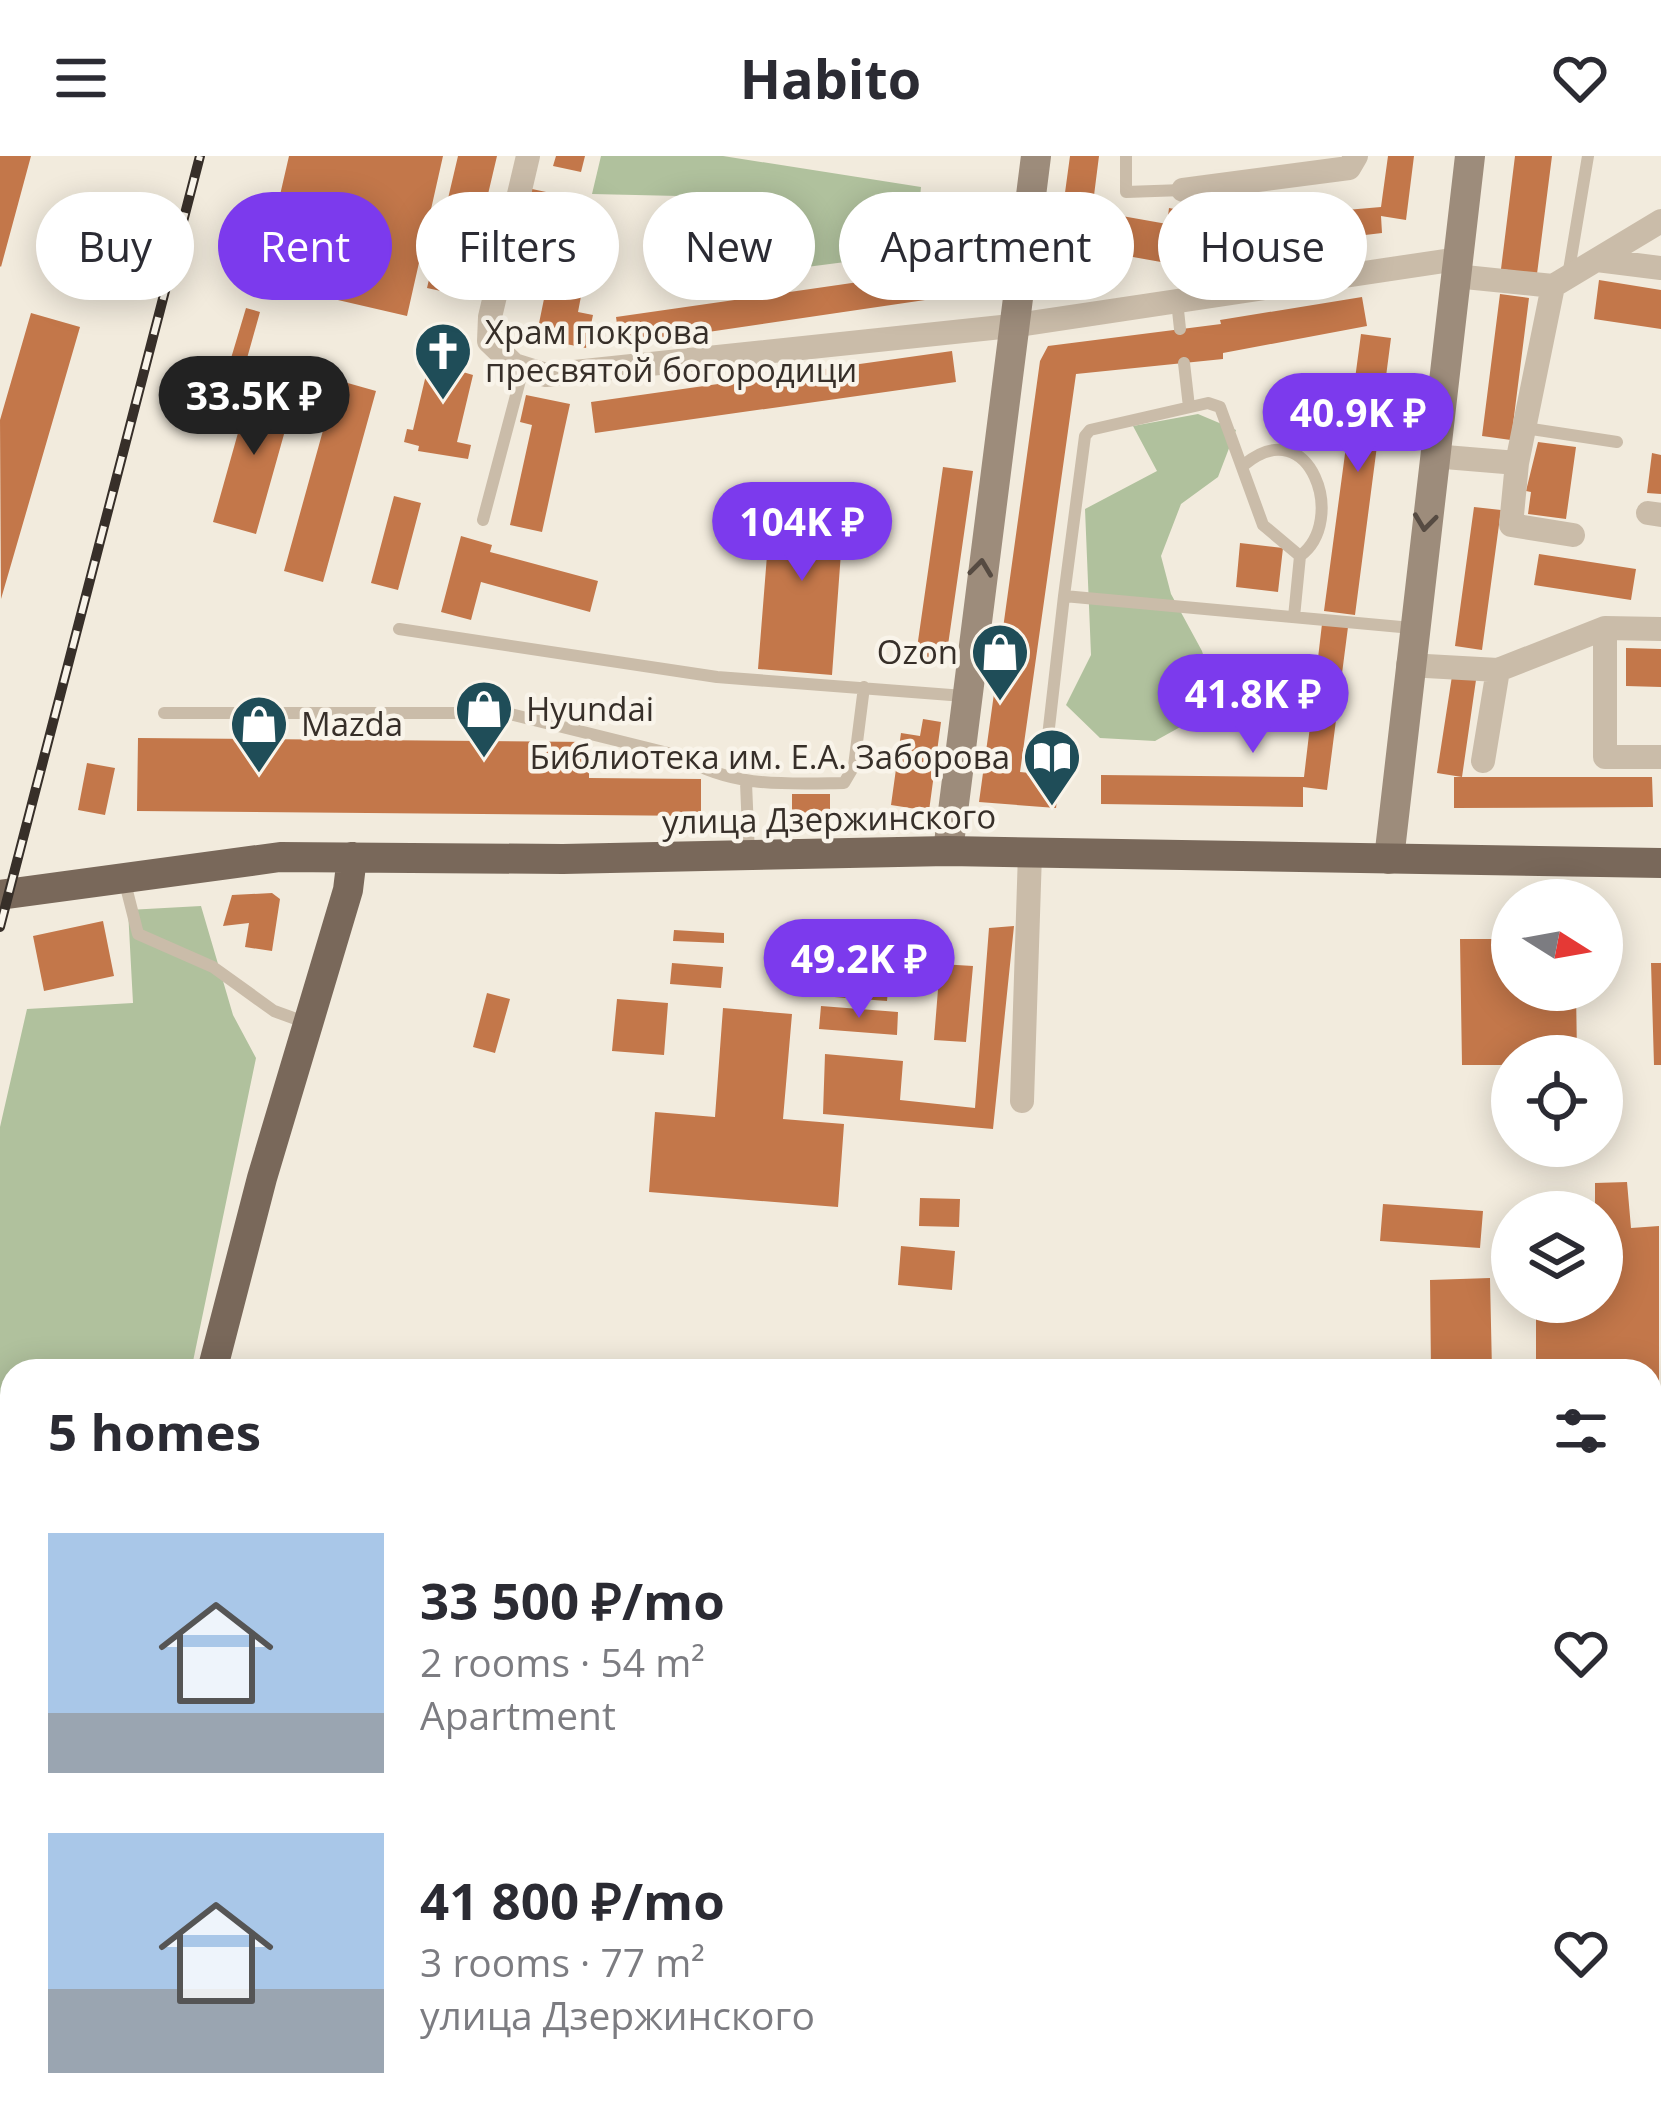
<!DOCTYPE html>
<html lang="en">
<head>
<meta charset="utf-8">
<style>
	body { margin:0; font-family:"Open Sans",sans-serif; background:#f2f2f3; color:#2b2b33; height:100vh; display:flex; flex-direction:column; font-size:45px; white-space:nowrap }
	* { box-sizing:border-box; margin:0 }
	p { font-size:39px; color:#7c7c81 }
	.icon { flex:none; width:66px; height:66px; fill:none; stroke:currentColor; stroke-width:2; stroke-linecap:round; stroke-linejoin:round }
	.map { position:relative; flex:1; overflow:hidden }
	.panel { position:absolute; left:0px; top:1203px; width:1662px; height:768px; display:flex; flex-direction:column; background:#fff; border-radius:36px 36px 0 0; box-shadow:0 6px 30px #0003 }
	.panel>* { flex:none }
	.top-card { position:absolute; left:36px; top:36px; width:1590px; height:108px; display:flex; gap:24px }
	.needle { width:78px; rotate:101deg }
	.tools { position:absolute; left:1491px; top:723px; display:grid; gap:24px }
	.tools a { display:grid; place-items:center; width:132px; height:132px; border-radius:50%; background:#fff; box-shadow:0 6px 30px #0003; font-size:60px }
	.price { position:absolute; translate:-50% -102px; padding:0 27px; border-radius:42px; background:#7c3aed; color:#fff; font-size:39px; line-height:78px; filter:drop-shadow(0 3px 6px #0008) }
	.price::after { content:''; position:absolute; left:50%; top:72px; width:36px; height:27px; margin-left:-18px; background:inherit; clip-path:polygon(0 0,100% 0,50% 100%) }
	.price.active { background:#222; color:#fff }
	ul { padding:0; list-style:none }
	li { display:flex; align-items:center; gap:36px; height:300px; padding:0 48px }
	li span { display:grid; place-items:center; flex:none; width:336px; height:240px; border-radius:0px; color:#555 }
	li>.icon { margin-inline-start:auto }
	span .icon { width:144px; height:144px; fill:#fffc; stroke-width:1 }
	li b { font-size:51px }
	h2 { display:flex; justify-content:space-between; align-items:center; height:144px; padding:0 48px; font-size:51px }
	.tag { padding:0 42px; border-radius:54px; background:#fff; box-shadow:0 6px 30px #0003; font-size:42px; line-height:108px }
	.tag.active { background:#7c3aed; color:#fff }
	header { display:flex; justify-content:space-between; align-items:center; height:156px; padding:0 48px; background:#fff; font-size:54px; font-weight:700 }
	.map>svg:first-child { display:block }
</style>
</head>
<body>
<header><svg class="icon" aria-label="menu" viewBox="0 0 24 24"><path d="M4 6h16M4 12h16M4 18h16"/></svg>Habito<svg class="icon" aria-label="heart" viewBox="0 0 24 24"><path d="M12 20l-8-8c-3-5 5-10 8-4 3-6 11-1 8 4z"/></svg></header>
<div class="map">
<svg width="1661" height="1971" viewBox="0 0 1661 1971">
	<rect width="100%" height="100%" fill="#f2ebdd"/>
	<path fill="#b0c19d" d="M601,0h122l198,31 -6,66 -231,30 -5,-87 -87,-2z
		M1198,258l38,16 -18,47 -37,27 -20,52 10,38 31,57 16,55 -63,35 -55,-3 -34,-33 25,-50 -6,-146 72,-38 -24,-45z
		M201,750l32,109 23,43 -65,313h-179l-3,163 -9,-3v-404l27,-118 106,-6 -5,-93z
		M0,1599l12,1v76l-12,-2z"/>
	<path fill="#c3774a" d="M0,0h31l-30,111 -1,-1z
		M289,0h154l-36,160 -147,-34z
		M458,0h39l-33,140 -37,-8z
		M556,0h29l-4,16 -28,-6z
		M1070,0h29l-9,71 28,4 4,-15 45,8 2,-16 38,7 2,-10 31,5 3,37 -34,-7 -2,14 -43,-7 -3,15 -45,-8 -2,13 -46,-8 6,-35 -13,-2z
		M1388,0h26l-8,64 -25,-4 1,17 -135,16 -5,-31 80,-11 1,5 58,-5z
		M1515,0h37l-15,118 -36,-5z
		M532,33l33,7 -14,66 35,8 -8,42 15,3 -7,33 -50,-10 9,-44 -33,-7z
		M921,117l4,27 -305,45 -4,-28z
		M1599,124l62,10v39l-67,-10z
		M1500,138l29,4 -18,142 -29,-4z
		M1362,141l5,29 -144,27v6l-147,15 -56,398 40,4 -4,32 -77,-6 61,-441 8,-15 173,-22 -1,-4z
		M246,152l14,4 -16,57 -15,-4z
		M31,157l49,14 -79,272 -1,-179z
		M1361,178l30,4 -36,277 -31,-4z
		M952,195l4,31 -361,51 -4,-31z
		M429,206l44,13 -16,67 14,3 -3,14 -50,-8 1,-5 -15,-4 3,-13 6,1z
		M337,224l39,11 -53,191 -39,-11z
		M252,227l43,12 -39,139 -43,-12z
		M526,239l44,9 -28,128 -32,-7 22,-100 -12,-3z
		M1538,286l38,5 -10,72 -38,-5 3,-22 -5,-1z
		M1652,297l9,2v39l-14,-1z
		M943,311l30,4 -28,195 -30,-4z
		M772,336l73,6 -13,177 -74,-6z
		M394,340l27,7 -23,87 -27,-7z
		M1474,351l27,3 -19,140 -27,-4z
		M461,380l31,9 -2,7 108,29 -8,31 -109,-30 -10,38 -30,-8z
		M1240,387l43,5 -5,44 -42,-5z
		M1539,398l97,15 -5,31 -97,-15z
		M1322,468l26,3 -21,163 -24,-3v20l-202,-3v-29l203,2z
		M1626,492l35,1v38l-35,-1z
		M1452,520l24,4 -14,97 -25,-4z
		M923,563l18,3 -12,89 -38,-6 10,-72 19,3z
		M138,582l451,4v36l112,1v37l-564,-5z
		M87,607l28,5 -10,47 -27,-5z
		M1454,621h198l1,30 -199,1z
		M792,638h38v22h-38z
		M272,737l8,6 -8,52 -27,-4 4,-24 -26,3 9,-31z
		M103,765l11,55 -70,15 -11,-55z
		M1014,770l-21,203 -170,-15 2,-60 78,7 -3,39 75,8 14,-180z
		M674,774l50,3v10l-51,-2z
		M1460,783h52v51h64l1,66h-65v9h-50z
		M672,807l51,4 -2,21 -51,-4z
		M1651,807h10v102h-7z
		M940,808l33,2 -7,76 -32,-2z
		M809,816l80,6 -2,23 -79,-6z
		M487,837l23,6 -15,54 -22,-6z
		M617,843l51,4 -4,52 -52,-4z
		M821,850l77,6 -1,23 -78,-6z
		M723,852l69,6 -9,105 61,5 -6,83 -189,-15 6,-80 60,5z
		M1627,1026l4,46 28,-2v172h-9v-27h-114v-69h66v-90h-7v-29z
		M920,1042l40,1 -1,28 -40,-1z
		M1383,1048l100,7 -3,37 -100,-7z
		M901,1090l54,5 -3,39 -54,-5z
		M1490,1122l2,93h-61l-1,-91z
		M10,1487h2v38l-10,-2z
		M1661,1650v70h-2l-9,-67z
		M5,1699l7,1v30l-12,-3z
		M1650,1800l11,2v68l-11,-1z
		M81,1959h62l-3,12h-62z
		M175,1959l23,6 -1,6h-25z
		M502,1959h32l-3,12 -30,-6z
		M576,1959h28l7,2 -3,10h-36z
		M1384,1959h235l-3,12h-178z"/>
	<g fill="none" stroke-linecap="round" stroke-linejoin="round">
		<path stroke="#cabca9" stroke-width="12" d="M1126,0v36l57,-2
			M1568,120l20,-120
			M1177,145l3,28
			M1184,207l5,44
			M1525,272l92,14
			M1245,308c65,-53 103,57 55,92
			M483,364l40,-151
			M1064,440l21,-160 5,-6 118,-27 12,4 43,118 37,31 -6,61
			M399,473l318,48 247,19
			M164,557h342l174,43c52,32 105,28 164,27l10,-17 10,-79
			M1047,589l17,-149 348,32
			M746,627l3,71
			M124,723l14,55 75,33 61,44 33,12"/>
		<path stroke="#cabca9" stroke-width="24" d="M528,0l-38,161 -1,24 25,24 32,10 465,-49 447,-67
			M1183,34l166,-22 7,-12
			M1597,104l64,8
			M1455,120l98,10 108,-65
			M1433,300l84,7 36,-177
			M1517,307l-6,62 62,10
			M1648,357l13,2
			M1661,473l-56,-1v129h56
			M1408,509l90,5 -15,91
			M1498,514l107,-42
			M1022,945l8,-248
			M334,1959l61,12
			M718,1971l4,-12"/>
		<path stroke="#9d8c7b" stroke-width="30" d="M948,695l88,-695
			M1389,703l81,-703"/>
		<path stroke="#79685a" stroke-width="30" d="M0,739l280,-38 283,2 385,-8 713,12
			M212,1215l50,-193 86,-288 4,-33
			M17,1971l2,-12"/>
		<g stroke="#372f29" stroke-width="10">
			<path id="rail" d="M0,771l200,-771"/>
		</g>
		<use href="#rail" stroke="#f9f4ea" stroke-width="6" stroke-dasharray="18" stroke-linecap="butt"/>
	</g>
	<defs><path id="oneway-chevron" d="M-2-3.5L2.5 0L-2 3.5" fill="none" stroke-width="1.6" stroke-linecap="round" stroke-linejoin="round" transform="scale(3)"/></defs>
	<g stroke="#564b42">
		<use href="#oneway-chevron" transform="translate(1425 366) rotate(97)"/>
		<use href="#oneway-chevron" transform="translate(981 412) rotate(-83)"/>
	</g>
	<defs>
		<g id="church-pin" transform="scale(3)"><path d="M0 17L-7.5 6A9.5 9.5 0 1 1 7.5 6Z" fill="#1f4d58" stroke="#f9f4ea"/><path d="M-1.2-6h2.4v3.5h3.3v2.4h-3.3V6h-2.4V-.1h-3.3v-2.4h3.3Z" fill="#fff"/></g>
		<g id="shop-pin" transform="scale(3)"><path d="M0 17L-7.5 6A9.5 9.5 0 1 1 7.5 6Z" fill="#1f4d58" stroke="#f9f4ea"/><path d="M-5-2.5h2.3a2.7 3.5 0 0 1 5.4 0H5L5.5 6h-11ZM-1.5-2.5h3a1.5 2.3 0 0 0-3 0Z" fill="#fff"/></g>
		<g id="library-pin" transform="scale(3)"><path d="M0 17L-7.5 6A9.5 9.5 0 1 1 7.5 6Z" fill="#1f4d58" stroke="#f9f4ea"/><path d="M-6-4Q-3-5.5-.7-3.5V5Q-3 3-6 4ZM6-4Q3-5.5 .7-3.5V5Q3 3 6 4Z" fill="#fff"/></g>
	</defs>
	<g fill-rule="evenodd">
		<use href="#church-pin" x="443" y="195"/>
		<use href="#shop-pin" x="1000" y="496"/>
		<use href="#shop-pin" x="484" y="553"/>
		<use href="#shop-pin" x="259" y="568"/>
		<use href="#library-pin" x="1052" y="601"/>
	</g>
	<g text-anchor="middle" stroke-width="9" stroke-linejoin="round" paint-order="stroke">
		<g font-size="33" fill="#372f29" stroke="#f9f4ea" text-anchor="start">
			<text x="485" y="188">Храм покрова<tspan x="485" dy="38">пресвятой богородици</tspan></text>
			<text x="958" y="508" text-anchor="end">Ozon</text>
			<text x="526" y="565">Hyundai</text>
			<text x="301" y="580">Mazda</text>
			<text x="1010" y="613" text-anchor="end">Библиотека им. Е.А. Заборова</text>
		</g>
		<g font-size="33" fill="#372f29" stroke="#f9f4ea">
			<text transform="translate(829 663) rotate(-1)" y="12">улица Дзержинского</text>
		</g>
	</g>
</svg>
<div class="tools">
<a><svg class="needle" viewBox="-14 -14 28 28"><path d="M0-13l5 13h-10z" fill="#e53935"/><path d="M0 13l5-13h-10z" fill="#7c7c81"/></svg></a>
<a><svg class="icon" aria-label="locate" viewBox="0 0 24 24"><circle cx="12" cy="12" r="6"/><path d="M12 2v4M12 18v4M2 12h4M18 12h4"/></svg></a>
<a><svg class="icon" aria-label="layers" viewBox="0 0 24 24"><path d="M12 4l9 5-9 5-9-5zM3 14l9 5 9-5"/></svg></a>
</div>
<b class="price active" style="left:254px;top:302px">33.5K ₽</b>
<b class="price" style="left:1358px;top:319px">40.9K ₽</b>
<b class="price" style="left:802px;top:428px">104K ₽</b>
<b class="price" style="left:1253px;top:600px">41.8K ₽</b>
<b class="price" style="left:859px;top:865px">49.2K ₽</b>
<div class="top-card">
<a class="tag">Buy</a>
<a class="tag active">Rent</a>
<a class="tag">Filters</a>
<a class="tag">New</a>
<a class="tag">Apartment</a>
<a class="tag">House</a>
</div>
<section class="panel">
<h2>5 homes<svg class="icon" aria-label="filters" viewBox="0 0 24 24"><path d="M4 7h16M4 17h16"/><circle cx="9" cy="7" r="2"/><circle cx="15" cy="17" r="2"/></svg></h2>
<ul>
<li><span style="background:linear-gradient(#a9c7e8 75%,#9aa5b1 0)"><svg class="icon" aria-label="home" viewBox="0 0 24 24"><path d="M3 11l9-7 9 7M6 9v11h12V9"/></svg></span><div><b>33 500 ₽/mo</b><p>2 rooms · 54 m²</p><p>Apartment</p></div><svg class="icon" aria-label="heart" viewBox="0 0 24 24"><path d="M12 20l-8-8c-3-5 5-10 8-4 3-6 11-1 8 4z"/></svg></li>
<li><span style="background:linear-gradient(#a9c7e8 65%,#9aa5b1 0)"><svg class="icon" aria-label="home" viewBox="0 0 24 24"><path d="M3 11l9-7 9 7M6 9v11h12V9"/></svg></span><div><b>41 800 ₽/mo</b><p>3 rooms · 77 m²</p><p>улица Дзержинского</p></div><svg class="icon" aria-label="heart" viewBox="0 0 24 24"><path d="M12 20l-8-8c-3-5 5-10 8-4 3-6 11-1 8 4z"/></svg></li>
</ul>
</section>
</div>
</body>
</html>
